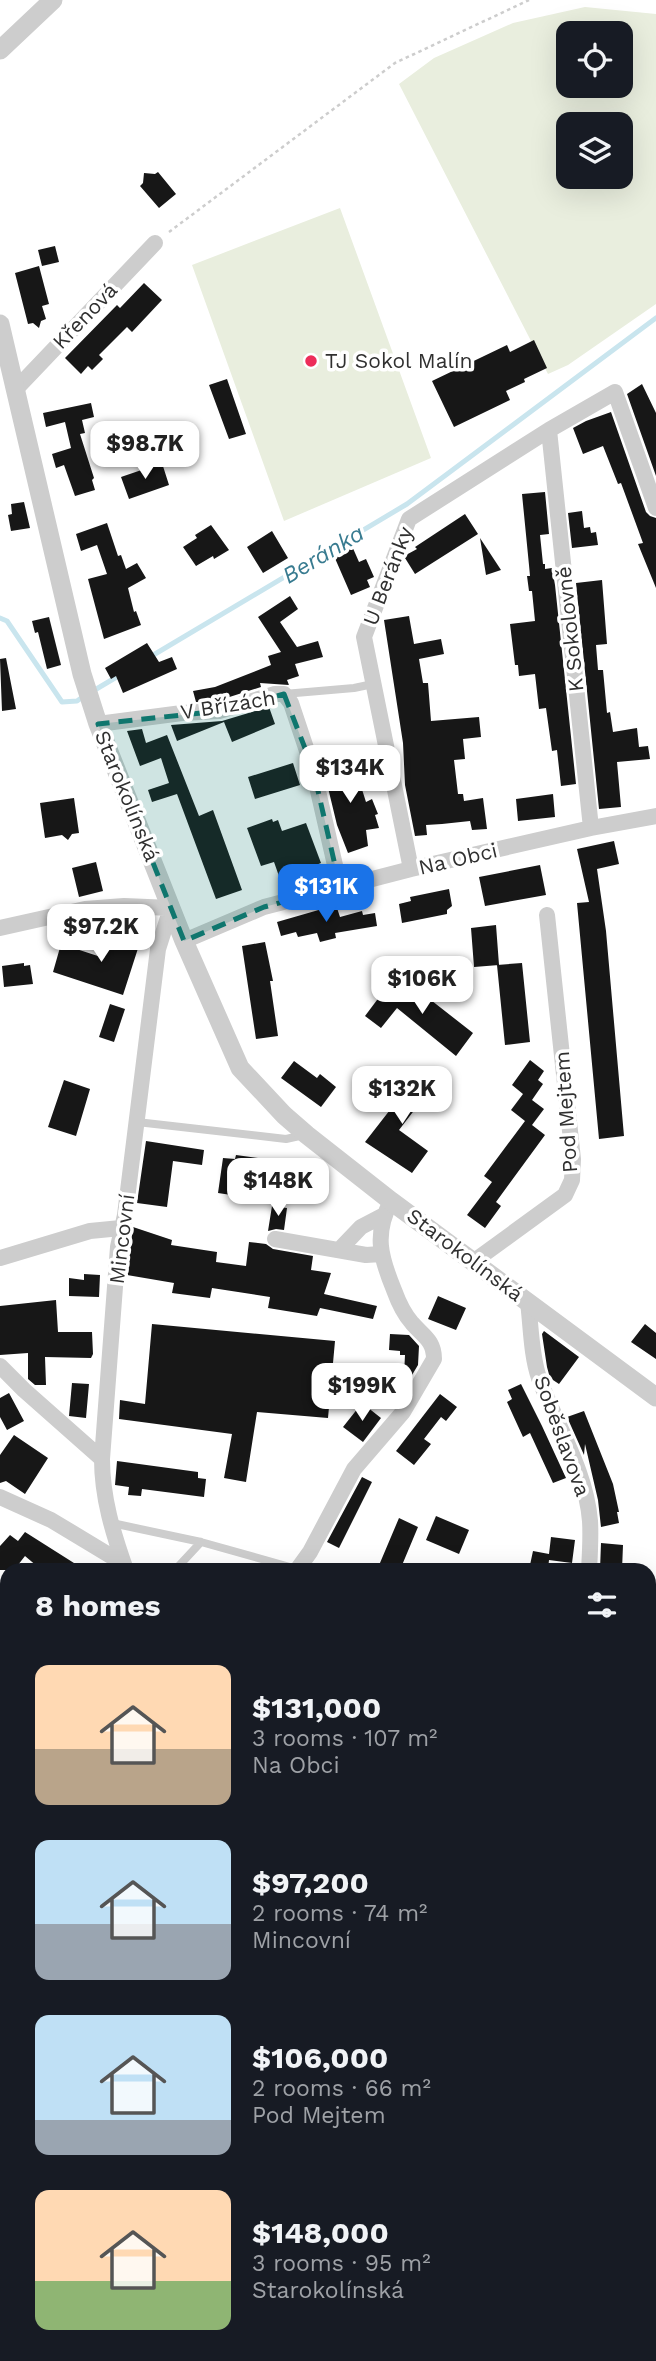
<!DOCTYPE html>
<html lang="en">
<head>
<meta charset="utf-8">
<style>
	body { margin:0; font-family:"Work Sans",sans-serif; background:#20242c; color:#f1f3f6; height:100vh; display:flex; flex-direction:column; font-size:26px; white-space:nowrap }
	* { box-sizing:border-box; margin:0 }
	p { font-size:23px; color:#9ea1a6 }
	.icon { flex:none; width:38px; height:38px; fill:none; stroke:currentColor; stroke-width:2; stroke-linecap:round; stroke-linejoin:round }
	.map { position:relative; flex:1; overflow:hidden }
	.panel { position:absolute; left:0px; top:1563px; width:656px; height:800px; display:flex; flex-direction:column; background:#171b24; border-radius:21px 21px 0 0; box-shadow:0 7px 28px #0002 }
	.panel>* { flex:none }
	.tools { position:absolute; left:556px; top:21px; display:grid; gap:14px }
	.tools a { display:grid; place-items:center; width:77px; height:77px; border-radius:14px; background:#171b24; box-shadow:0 7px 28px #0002; font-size:35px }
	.price { position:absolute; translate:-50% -60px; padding:0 16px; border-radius:14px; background:#fff; color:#222; font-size:23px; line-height:46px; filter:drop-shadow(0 2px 4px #0008) }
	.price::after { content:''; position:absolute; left:50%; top:42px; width:21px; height:16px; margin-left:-10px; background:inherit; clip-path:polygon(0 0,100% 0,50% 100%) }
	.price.on { background:#1a73e8; color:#fff }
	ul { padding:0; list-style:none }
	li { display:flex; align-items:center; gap:21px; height:175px; padding:0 35px }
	li span { display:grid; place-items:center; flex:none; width:196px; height:140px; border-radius:14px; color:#555 }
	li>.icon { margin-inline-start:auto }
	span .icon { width:84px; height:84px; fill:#fffc; stroke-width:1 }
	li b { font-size:30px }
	h2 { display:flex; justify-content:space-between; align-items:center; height:84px; padding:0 35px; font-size:30px }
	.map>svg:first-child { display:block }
</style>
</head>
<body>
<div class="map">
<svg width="656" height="2361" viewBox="0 0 656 2361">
	<rect width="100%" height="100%" fill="#fff"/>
	<path fill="#e9eede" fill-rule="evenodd" d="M585,7l71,7v290l-88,61 -20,9 -149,-290 35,-26 79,-35zM569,33h52v53h-52zM569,124h52v53h-52z
		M340,208l91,250 -147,63 -92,-256z"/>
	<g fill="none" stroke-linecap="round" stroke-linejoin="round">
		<path stroke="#c9e5ee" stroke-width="5" d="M0,618l7,3 55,81 15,-1 7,-5
			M150,657l257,-153 249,-186
			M93,691l27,-16"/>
	</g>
	<path fill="#171717" d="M158,172l18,22 -17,14 -19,-22 3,-3 1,-10 11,1z
		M55,246l4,16 -17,4 -4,-16z
		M39,266l10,38 -7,2 4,13 -5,2 -2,7 -6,-5 -5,1 -13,-51z
		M144,283l18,17 -30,32 -5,-5 -28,28 4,4 -11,11 -4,-4 -7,8 -16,-16 52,-53 3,3z
		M534,340l13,28 -23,11 1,3 -19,9 4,9 -56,27 -22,-46 75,-36 3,7z
		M227,379l19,55 -17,5 -20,-54z
		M642,384l14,29v63l-29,-82z
		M91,403l3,14 -12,3 3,13 -5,1 14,44 -2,2 3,10 -20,6 -11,-31 -8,3 -4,-14 19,-6 -6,-26 -19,5 -3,-14z
		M611,412l35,100 4,4 6,2v70l-18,-44 5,-1 -22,-60 -3,1 -15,-38 -20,8 -10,-26 13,-7z
		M162,463l7,22 -40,14 -8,-22z
		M545,492l4,42 -9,1 3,29h2v5l7,-1 3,17 21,199 -15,2 -4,-36 -5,1 -6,-43 -7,1 -4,-35 -16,2 -1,-11h-3l-5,-41 25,-3 -3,-30h-3l-2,-15h3l-1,-11 -7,-71z
		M24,502l6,26 -19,3 -3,-16 4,-1 -1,-10z
		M582,511l2,17 6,-1 1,6 5,-1 2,13 -26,3 -4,-35z
		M465,514l13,20 -63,40 -10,-16 1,-3 11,-6 -2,-2z
		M107,523l11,33 3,-1 5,14 11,-6 9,15 -18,10 6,24 2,-1 5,14 -37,14 -16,-60 19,-5 -10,-29 -16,6 -5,-17z
		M211,525l18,25 -15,9 -1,-3 -17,10 -13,-19 14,-9 -2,-3z
		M272,531l16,27 -25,15 -16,-26z
		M480,538l21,32 -15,5z
		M352,546l7,16 7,-3 8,18 -7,3 3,7 -19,8 -17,-39z
		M602,580l5,64 -11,1 2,25h5l4,43 3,-1 3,20 24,-4 2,19 9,-1 2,13 -33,3 4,45 -22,2 -23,-226z
		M290,596l8,13 -18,13 17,25 21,-6 5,16 -28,7 4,12 -12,4 2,5 -29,-2 1,4 -44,14 -21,1 -3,-11 22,-4 56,-22 -3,-9 13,-4 -23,-35z
		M409,616l5,28 27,-5 3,15 -25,5 4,24h5l3,38 48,-4 2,20 -18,2 2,20 -11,1 4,34h5l1,7 19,-3 4,31 -15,1 -2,-9 -28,3 -16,1 1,10 -12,1 -10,-51 -2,-42 -19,-123z
		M49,617l12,48 -14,4 -9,-37 -3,1 -3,-12z
		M147,643l12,19 13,-5 5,12 -54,24 -7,-17 -5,3 -6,-11z
		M6,658l10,51 -14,2 -2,-52z
		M269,707l6,17 -43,18 -8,-20 -47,19 -6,-16 51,-4z
		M142,729l4,14 21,-8 32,81 14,-6 29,80 -26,9 -39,-105 -25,8 -4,-12 21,-7 -8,-25 -21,8 -13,-35z
		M352,758l14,44 6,-3 6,15 -3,1 4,13 -13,2 2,16 -20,7 -11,-28 -14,-58z
		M293,763l7,22 -45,14 -7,-22z
		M553,794l2,23 -37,4 -2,-22z
		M74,798l5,35 -7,1 -4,6 -6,-5 -17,3 -5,-35z
		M272,819l1,3 5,-2 4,11 24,-8 15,40 -41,16 -6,-17 -13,4 -14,-38z
		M614,841l5,23 -22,5 9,62 18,205 -25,3 -22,-236 12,-1 -12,-53z
		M96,862l7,29 -24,6 -7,-29z
		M540,865l6,30 -61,11 -6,-29z
		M449,889l3,17 -5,4v4l-45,9 -3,-19 12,-3 -1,-4z
		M329,907v3l8,-2 3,9 22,-6 1,4 12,-2 2,13 -42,7 1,5 -16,4 -3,-9 -19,4 -2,-5 -15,4 -4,-14z
		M496,925l3,40 -25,2 -3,-39z
		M114,930l27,9 -18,56 -70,-23 8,-28 43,14z
		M265,942l8,39h-3l8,55 -22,3 -14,-93z
		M24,963v3l6,-1 3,19 -29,3 -2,-21z
		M522,963l8,79 -25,3 -8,-80z
		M404,979l69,54 -17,23 -59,-48 -16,20 -16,-12 15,-20 10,6 -2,-2z
		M110,1004l15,5 -11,33 -15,-5z
		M530,1060l14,11 -6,9 5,4 -11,16 12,9 -12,16 13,10 -49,67 5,4 -16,22 -18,-13 25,-33 -8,-6 41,-55 -14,-11 12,-16 -11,-9z
		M294,1061l23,17 3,-4 16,13 -15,20 -40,-29z
		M421,1070l15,12 -37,48 29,21 -16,22 -47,-31z
		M64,1080l26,9 -14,47 -28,-9z
		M146,1141l58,9 -2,15 -29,-4 -6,46 -30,-4z
		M236,1155l22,3 -1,5 12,2 -5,35 -46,-7 5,-35 12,1z
		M272,1206l15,2 -3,22 -8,-1 -8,2z
		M133,1227l39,13 -1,5 46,7 -1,10 30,4 3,-24 17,2 7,5 40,7 -2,14 20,3 -7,21 53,12 -4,13 -53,-11 -3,8 -49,-8 2,-11 -58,-9 -2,10 -38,-5 2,-10 -47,-8z
		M84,1274l16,1 -1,22 -30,-1v-18l15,2z
		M438,1296l28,12 -10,22 -28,-11z
		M56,1300l2,32h34l1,22 -2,4 -46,-1 1,28h-11l-7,-6v-26l-28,2v-49z
		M152,1324l183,17 -7,77 -71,-6 -11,70 -22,-4 8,-44 -113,-15 1,-19 25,4z
		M645,1324l11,9v26l-25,-17z
		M544,1331l35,26 -20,27 -9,-6 -3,-11 -5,-33z
		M390,1334l19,1 10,11 -1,19 -6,10h-8l1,-20h-5v-4l-11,-1z
		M72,1383l17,1 -3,34 -17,-2z
		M521,1384l21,42 24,52 -13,5 -23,-50 -7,4 -16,-35 5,-3 -4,-9z
		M9,1393l15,28 -17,9 -7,-13v-19z
		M440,1394l17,13 -11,14 -5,-4 -17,22 7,5 -17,21 -18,-14z
		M362,1403l19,15 -18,24 -20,-15z
		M584,1411l29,73 6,28h-2l2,11 -18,4 -3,-27 -13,-56 -1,11 -17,-38z
		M14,1435l34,23 -23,36 -19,-13 -6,2v-28z
		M117,1461l81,11v6l8,1 -2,18 -62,-8 -1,7 -13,-1 1,-8 -14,-2z
		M362,1477l10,5 -33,66 -12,-6z
		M436,1516l33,14 -10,24 -33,-14z
		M399,1518l19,9 -18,43h-23z
		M25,1532l60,38h-30l-11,-7 -6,4 -13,-11 -11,14h-14v-24l10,-11 8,6z
		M551,1537l24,3 -3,23 -23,-3 -1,9 -18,-4 3,-14 16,3z
		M601,1543l22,2 -1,25h-22z"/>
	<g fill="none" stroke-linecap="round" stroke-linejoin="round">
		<path stroke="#cdcdcd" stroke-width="2.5" stroke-dasharray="3.5 3.5" stroke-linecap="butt" d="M169,232l226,-169 134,-63"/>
		<path stroke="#cdcdcd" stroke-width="8" d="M284,694l70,-6 19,-4
			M137,1122l149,17 18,-4
			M112,1523l89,19 96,27
			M175,1570l26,-28"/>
		<path stroke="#cdcdcd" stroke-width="16" d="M16,389l139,-146
			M549,430l42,398
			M98,724l84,-11 37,-2 56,-17h9l7,9 22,66 27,118
			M411,869l-47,-232 45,-118 140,-89 66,-38 41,116
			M0,928l85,-19 39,-3 47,2 -13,41 -33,266 -7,32 -16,212c0,39 11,74 24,111
			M184,941l80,-34 147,-38 180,-41 65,-12
			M275,1239l91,16 15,-1
			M339,1250l22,-23 23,-12
			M0,1258l90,-27 31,-3
			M473,1262l92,-67 7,-15 1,-21 -26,-244
			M528,1302c3,24 3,53 11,76 17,47 47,92 51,143 1,16 0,32 -1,49
			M0,1366l24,24 78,69
			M0,1497l51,23 73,44
			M297,1570l13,-18 44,-83 49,-57 31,-53c0,-19 -11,-23 -22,-36 -8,-9 -14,-22 -18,-33 -14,-34 -20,-56 -3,-89
			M649,2132l7,-1
			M0,2275l7,3"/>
		<path stroke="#cdcdcd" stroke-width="19" d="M0,50l53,-50
			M0,324l82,350 16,50 86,217 56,127 44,47 23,20 84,66 265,196
			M649,1740l7,-22"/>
		<path stroke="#a8a8a8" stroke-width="24" d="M649,1743l7,1
			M0,1786l7,-2"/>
	</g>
	<path fill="#0f766e" fill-opacity="0.2" stroke="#0f766e" stroke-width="5" stroke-dasharray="14 9" stroke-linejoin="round" d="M284,694l29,75 27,118 -76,20 -80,34 -86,-217 121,-13z"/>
	<circle fill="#ed2c59" stroke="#fff" stroke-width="2.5" cx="311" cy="361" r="7"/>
	<g text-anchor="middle" stroke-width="7" stroke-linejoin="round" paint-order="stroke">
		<g font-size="21" fill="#303030" stroke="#fff">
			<text transform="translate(85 316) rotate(-46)" y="7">Křenová</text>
			<text transform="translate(388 576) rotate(-69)" y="7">U Beránky</text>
			<text transform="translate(570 629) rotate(-96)" y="7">K Sokolovně</text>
			<text transform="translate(228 705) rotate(-9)" y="7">V Břízách</text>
			<text transform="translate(127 796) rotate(68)" y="7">Starokolínská</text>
			<text transform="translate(458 859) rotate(-13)" y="7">Na Obci</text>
			<text transform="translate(566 1112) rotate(-94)" y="7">Pod Mejtem</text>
			<text transform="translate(122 1239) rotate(-83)" y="7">Mincovní</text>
			<text transform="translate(465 1255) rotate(37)" y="7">Starokolínská</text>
			<text transform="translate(562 1436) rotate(70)" y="7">Soběslavova</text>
		</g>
		<g font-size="21" fill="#303030" stroke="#fff" text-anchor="start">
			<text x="325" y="368">TJ Sokol Malín</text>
		</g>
		<g font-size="23" font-style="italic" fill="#387b90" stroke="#fff">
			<text transform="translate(323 554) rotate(-31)" y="8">Beránka</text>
		</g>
	</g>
</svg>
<div class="tools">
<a><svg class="icon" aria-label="locate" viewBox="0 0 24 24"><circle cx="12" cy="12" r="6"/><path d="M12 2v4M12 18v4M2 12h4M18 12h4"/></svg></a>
<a><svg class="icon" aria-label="layers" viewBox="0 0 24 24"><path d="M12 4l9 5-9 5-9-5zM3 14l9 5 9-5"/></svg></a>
</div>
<b class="price" style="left:145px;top:481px">$98.7K</b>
<b class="price" style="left:350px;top:805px">$134K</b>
<b class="price on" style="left:326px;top:924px">$131K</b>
<b class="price" style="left:101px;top:964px">$97.2K</b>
<b class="price" style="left:422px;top:1016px">$106K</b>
<b class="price" style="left:402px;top:1126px">$132K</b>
<b class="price" style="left:278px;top:1218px">$148K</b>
<b class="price" style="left:362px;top:1423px">$199K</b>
<section class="panel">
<h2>8 homes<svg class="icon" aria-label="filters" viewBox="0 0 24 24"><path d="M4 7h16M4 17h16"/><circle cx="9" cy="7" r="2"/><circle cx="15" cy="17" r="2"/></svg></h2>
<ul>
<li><span style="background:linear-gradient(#ffd9b3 60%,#b9a48a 0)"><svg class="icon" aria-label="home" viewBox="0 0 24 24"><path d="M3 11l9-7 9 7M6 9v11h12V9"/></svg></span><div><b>$131,000</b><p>3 rooms · 107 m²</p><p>Na Obci</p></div></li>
<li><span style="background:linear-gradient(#bfe0f5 60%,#9aa5b1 0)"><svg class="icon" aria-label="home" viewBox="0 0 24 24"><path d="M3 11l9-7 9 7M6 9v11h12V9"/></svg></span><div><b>$97,200</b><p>2 rooms · 74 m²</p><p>Mincovní</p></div></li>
<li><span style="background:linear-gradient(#bfe0f5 75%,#9aa5b1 0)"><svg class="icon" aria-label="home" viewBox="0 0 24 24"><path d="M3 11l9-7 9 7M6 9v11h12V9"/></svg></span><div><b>$106,000</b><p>2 rooms · 66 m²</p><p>Pod Mejtem</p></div></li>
<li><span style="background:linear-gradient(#ffd9b3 65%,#8fb573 0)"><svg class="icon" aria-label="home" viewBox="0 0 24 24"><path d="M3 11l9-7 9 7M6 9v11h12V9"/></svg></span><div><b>$148,000</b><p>3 rooms · 95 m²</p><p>Starokolínská</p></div></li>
</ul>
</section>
</div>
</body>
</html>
